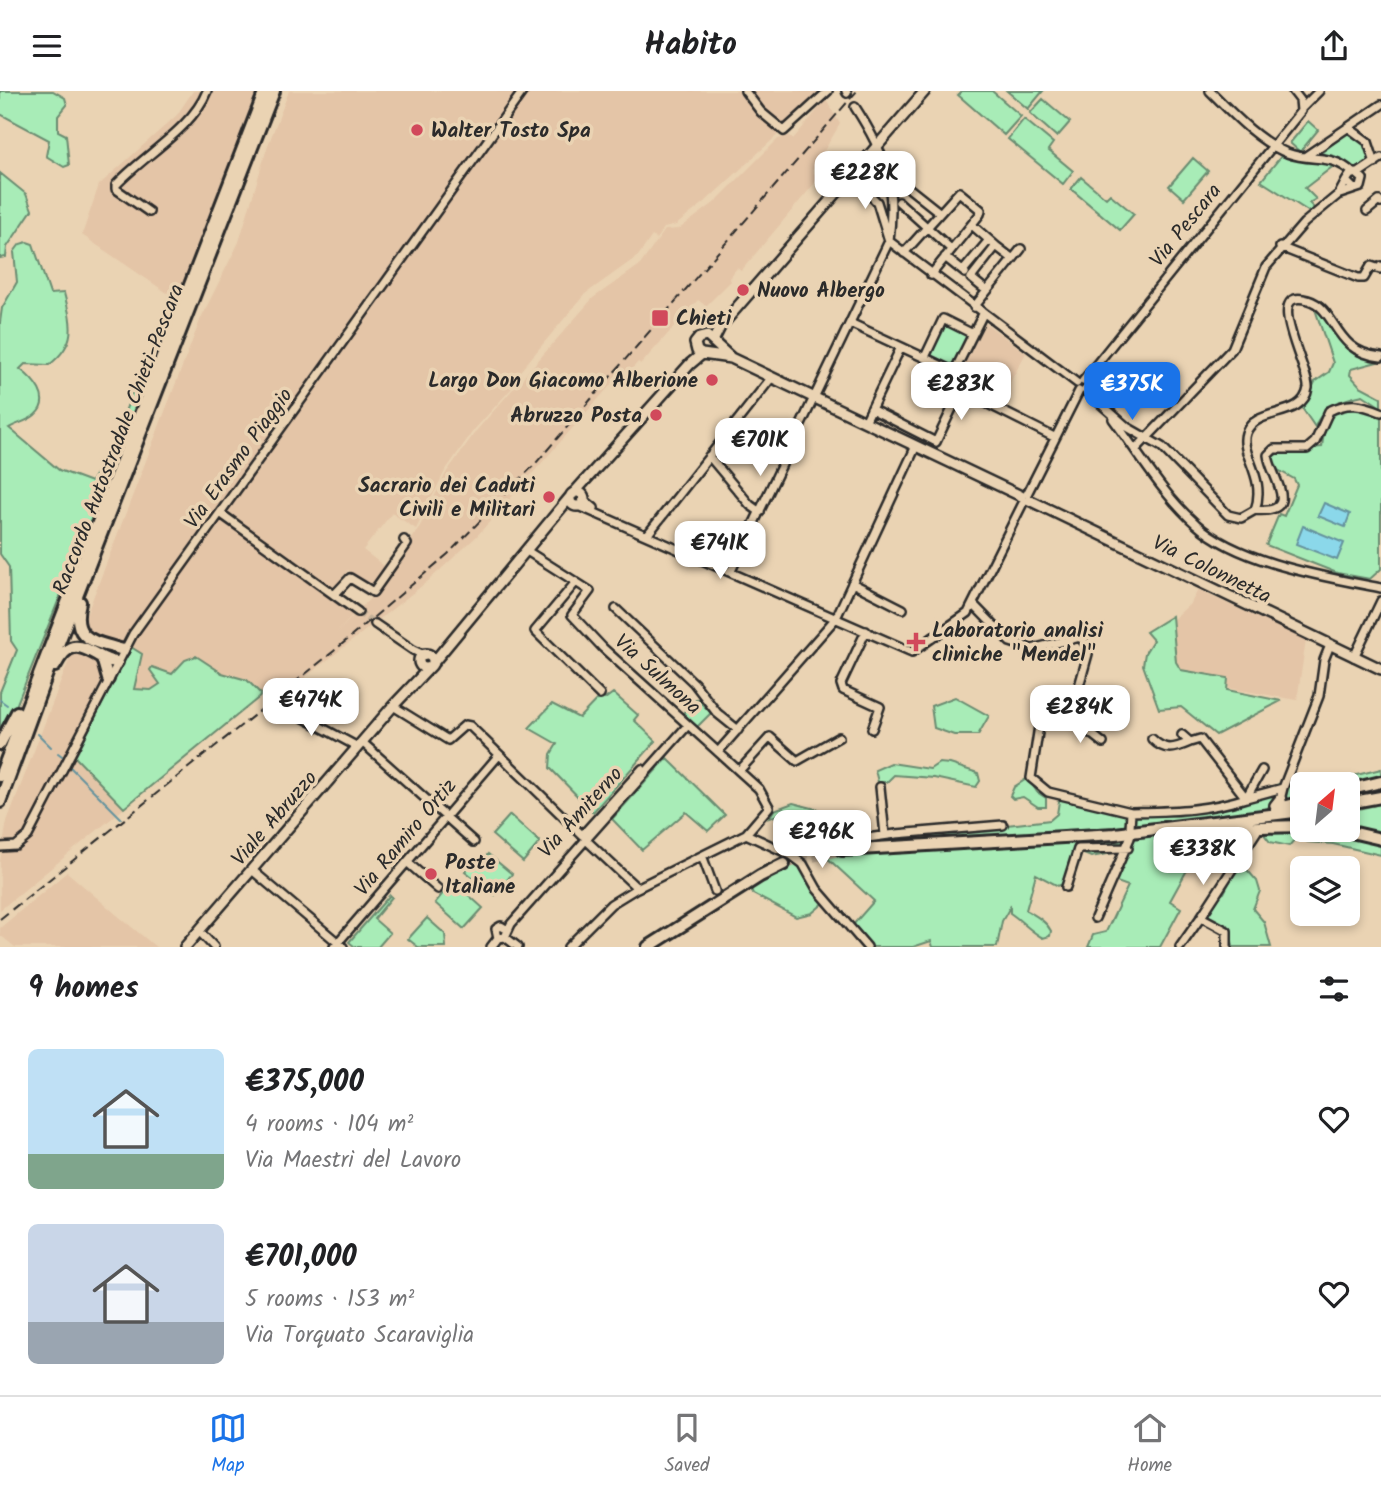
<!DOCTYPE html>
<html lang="en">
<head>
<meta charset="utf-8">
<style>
	body { margin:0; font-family:Kalam,sans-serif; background:#f2f2f2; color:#202124; height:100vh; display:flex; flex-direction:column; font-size:26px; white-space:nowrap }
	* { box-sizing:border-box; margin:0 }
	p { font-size:23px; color:#757577 }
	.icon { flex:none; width:38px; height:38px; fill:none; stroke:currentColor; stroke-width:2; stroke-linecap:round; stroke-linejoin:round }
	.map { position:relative; height:856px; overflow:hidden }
	.drawer { display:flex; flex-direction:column; background:#fff; flex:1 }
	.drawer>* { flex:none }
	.needle { width:46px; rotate:28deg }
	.buttons { position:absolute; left:1290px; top:681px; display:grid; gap:14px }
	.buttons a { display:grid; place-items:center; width:70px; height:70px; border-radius:10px; background:#fff; box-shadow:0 4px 10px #0003; font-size:35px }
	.price { position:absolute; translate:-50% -60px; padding:0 16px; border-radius:14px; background:#fff; color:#222; font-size:23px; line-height:46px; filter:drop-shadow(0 2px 4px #0008) }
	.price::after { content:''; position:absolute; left:50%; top:42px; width:21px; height:16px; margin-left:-10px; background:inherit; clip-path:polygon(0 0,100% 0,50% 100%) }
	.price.selected { background:#1a73e8; color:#fff }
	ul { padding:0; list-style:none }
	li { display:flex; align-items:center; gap:21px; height:175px; padding:0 28px }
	li span { display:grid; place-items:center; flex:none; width:196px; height:140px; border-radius:10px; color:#555 }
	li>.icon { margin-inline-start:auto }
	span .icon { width:84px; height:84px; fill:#fffc; stroke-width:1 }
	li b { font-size:30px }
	h2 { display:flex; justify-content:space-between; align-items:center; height:84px; padding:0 28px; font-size:30px }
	header { display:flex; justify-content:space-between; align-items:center; height:91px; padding:0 28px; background:#fff; font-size:32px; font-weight:700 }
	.tab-bar { display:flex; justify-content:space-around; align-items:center; height:98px; border-top:2px solid #e0e0e0; background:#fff; font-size:19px; color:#757577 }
	.tab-bar a { display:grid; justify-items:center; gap:4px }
	.tab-bar .selected { color:#1a73e8 }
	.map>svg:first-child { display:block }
</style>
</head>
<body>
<header><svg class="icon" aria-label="menu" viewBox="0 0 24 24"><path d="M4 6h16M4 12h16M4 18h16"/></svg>Habito<svg class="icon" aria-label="share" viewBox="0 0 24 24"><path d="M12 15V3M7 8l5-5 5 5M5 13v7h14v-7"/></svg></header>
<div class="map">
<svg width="1381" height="856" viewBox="0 0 1381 856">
	<rect width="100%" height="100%" fill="#ead3b3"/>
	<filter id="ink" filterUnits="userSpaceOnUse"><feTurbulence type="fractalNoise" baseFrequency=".0143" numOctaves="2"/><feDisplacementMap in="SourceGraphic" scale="14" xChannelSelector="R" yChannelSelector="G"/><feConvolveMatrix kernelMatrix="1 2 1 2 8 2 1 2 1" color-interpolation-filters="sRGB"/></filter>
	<g filter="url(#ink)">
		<path fill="#e4c5a7" d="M193,0h64l-81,208 -94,-64 17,-50 78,-70z
			M289,0h536l-120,111 -29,23 -12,3 -8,11 -4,-3 -14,20 -53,38 -69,82 4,3 -47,52 -28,40 -29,58 -24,-16 -29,37 25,19 -16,19 -24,-18 -19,26 25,18 -18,20 40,-42 42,-62 28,-57 30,-42 117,-133 47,-33 25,-35 14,-1 35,-26 64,-64 11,-3 4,3 33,-39 14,24 -28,47 7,7 -78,93 -4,-3 -8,10 2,3 -25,25 -8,-6 -57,64 -3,-2 -11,13 -4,-4 -147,166 -48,44 -154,121 -8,-10 -266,218v-49l7,-40 194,-503 38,-76 28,-94z
			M985,232l41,30 -28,51 -43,-21z
			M1198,499l108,50 -9,60 -69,-12 -57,-18 -2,-47 22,-20z
			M67,781l50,43 39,32h-141l-15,-12v-7z"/>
		<path fill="#a8ecb7" stroke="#6a8c71" stroke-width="2" d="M0,0h53l12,7 2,7 -9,11v15l8,4 3,30 -5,2 -18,-11 3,-16 -49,-26z
			M962,0h30l29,25 -17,19 -46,-40z
			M1007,0h36l-15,18z
			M1043,8l27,23 -13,15 -27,-24z
			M1024,28l29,24 -5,7 25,21 -10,13 -55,-45z
			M1308,30l10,9 -18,22 -10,-9z
			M1345,43h7l16,12 2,17 -16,7 -15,-12 -19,-4z
			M1282,64l54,9 -31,24 11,11 -7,4 7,7 -5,3 -50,-32z
			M1193,67l15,13 -24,28 -15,-13z
			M0,82l26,21 6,16 -25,37 -1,10 -6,1z
			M1081,86l25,21 4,-4 24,20 -14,16 -49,-41z
			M27,151l6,2 17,50 14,-1c8,31 14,50 -15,72l-24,-1 -5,5c13,10 33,30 15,46 -7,6 -19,9 -26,13l50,42 32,12 21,-36 25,-66 8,5 -131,326 -14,27v-46l17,-42 -6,-9 -2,-74 -9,-13v-232l2,-14 15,-26 -3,-30 6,-8z
			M1315,218c29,16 13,47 66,52l-30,8 -1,6 10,11 21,11v10l-18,-12c-20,4 -41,11 -48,32l-13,-19 13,-26 14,-10 4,-9z
			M944,233l24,12 -16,30 -23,-12z
			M1344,315l37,9v154l-11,10 -33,-6 -71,-28 13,-31 5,2 13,-31 -3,-6 -16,-9 -7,-12 12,-8 39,-3c2,-19 5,-29 22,-41z
			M1172,525l4,46 5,8 47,8 -1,12 54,11 -65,34 -35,-28 -22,2 -16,-44 2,-12 8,-13 -7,-8z
			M131,556l11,7 -8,35 17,1 9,-6 -10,-14 2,-3 20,7 13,-14 11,-4 26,17 25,7 15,15 -138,113 -49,-51z
			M613,602l25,22 -4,5 22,21 -63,71 -43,-44 1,-14 6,-10 -28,-16 23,-24 27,14 22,-23 4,4z
			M955,606l34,19 -11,19h-24l-20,-7 -3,-22z
			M697,608l14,14 -14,14 -14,-14z
			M667,667l58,57 -17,16 -22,-19 -44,38 -30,-31z
			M891,672l39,6 9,-6 11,1 28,9 2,8 -4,6 -42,-9 -40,-3 -7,7h-9l-3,-12z
			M1381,678v12l-33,7v-4h-28z
			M1028,687l9,14 9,6v9h-8l-15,-10 -10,2 -3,-3 4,-9z
			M1278,693l24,2v15l-15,4 -1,-8c-9,0 -15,6 -20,13l-53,11 -82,9 2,-10 5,-5 41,1 32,-6 34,-8z
			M1060,704l68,18v16l-197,10v-5l119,-14 7,-6z
			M793,712l27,7 2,10 -28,-3 -8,4 -6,-7 -11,4 5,-8z
			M1381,713v31l-33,-6v-18z
			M510,724l30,27 -17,20 -31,-27z
			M1294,736l2,11 -7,8 -19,-4 -7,-9 1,-3z
			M1296,737l85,15v12l-48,-11 -26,-2z
			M1257,739l-16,23 -13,-5 -10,2 11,7 2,7 -3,2 -14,-7 -22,2 -22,40 11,7 -21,39h-72l5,-12 13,-3 22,-46 -14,-5 17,-45z
			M1129,745l-4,15 -34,6 -12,-5 -6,3 -8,28 -7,3 -22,-12 -10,36c10,6 20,11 25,21l-1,5 -7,2c-13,-7 -21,-17 -33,-25v-6l-8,14 -5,26h-64l-2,-6 -18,6h-42l-19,-21 22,-25 -51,-47z
			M488,763l24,20 -17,21 -30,-24 8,-10 6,5z
			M798,771l27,40 -13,11 -16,4 -43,-23 -3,-7z
			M1242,773l15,17 3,10 -7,18 11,13 7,25h-38l-3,-19 -26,-13 13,-19 7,-3 14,-28z
			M453,790l30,27 -19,21 -29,-26z
			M390,804l2,2 -18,22 16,14 -12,14h-23l-6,-5z
			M427,827l18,16 1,13h-28l-10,-8z"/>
		<path fill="#8bd8ea" stroke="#65939e" stroke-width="2" d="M1324,412l26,11 -5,13 -27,-11z
			M1303,435l41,17 -7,17 -41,-16z"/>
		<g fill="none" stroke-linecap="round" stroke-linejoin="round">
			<path stroke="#65939e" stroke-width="2" d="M0,609l7,5
				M38,643l13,13
				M58,662l4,3
				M69,675l52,52"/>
			<path stroke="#c4b198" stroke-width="7" stroke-dasharray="7 3.5" stroke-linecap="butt" d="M358,521l17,12"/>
			<path stroke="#c4b198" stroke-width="10" stroke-dasharray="10 5" stroke-linecap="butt" d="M784,773l58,-14"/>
			<g stroke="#2b2b2b" stroke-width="12">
				<path id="minor" d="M745,0l16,21 23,19 44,-40
					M846,0l1,2
					M1210,0c22,22 48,50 77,62 27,10 43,-1 66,20
					M1302,17l17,-17
					M1349,37l19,14 7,21
					M1306,65l75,-51
					M1357,83l24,-16
					M851,85l26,26 12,39 188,142
					M910,98l29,23
					M1340,103l21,-7 2,-8 -7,-6 -6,2 -4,6 8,8
					M899,111l52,47
					M1367,120l12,-10 2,2
					M149,121l-33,-23v-4c29,-31 76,-56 91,-94
					M972,134l24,21 -25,32 16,13
					M996,155l17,13
					M1280,156l78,31h6l7,-12 9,3 1,-3
					M904,162l55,-61 22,18 -1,4 -49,61
					M945,166l20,16
					M963,180l26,-31
					M974,216l47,-58
					M983,223l-35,70 106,53
					M850,232l105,49
					M925,266l18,-38 30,15
					M1083,290l218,-270 -1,-11 -7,-9
					M1085,299l42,37 35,20 66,68 13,3 14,-8c12,-33 -16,-56 -9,-77 10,-27 57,-13 62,-45 2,-17 -47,-102 0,-88 30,9 24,52 73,57
					M871,318l65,33 25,-52
					M1113,328c26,35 50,76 83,105 42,39 130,53 185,64
					M865,331l36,-75
					M1136,358l96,-100 34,-82 38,-44 35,-29 7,-13
					M709,365l41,49 10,7
					M1027,403l52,-103
					M583,408l11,9
					M579,415l333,146 56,-39 56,-112
					M1255,419c49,4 15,-34 13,-55l6,-6h33l8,-7 14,-31c20,-10 32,-7 52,1
					M220,422l138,99
					M648,443l124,-157
					M527,460l63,40 -18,24 31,33 156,141 10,18 -23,27 -109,54 -52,-49
					M731,480l158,-330c7,-58 -3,-86 -34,-134
					M576,491l-41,49 65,64
					M852,492l51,26
					M334,504l16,-17 23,14 34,-48 -3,-4
					M973,513l37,38 22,7 48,-12 6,7 2,10 -19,68
					M616,518l78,74 23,30 21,17
					M375,533l38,26 11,5
					M866,540l-25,53 2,6 37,17 -8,22
					M1354,566l27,-56
					M278,613l80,43
					M393,615l55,34 17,-15 5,1 112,109
					M1182,644l8,7 10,-3 46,59 37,-10 -2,8
					M1152,648c13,13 22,10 38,3
					M362,651l112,100
					M1103,652l-23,-18 -36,-5 -5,6 -8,52 17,14 83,20
					M718,661l118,-134 80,-172
					M739,680l31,-34 27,24 42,-24
					M880,696l5,48
					M1283,697l36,-92 5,-36 6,-15
					M1274,714l7,-9 2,9
					M1130,737l1,-16c40,-1 75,-1 115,-14l16,-28
					M584,742l58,-64
					M746,743l45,21 12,9 14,25 50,58
					M0,756l16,-1 12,-10 105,-202 390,-543
					M781,759l115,-16 107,-9
					M703,767l12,33
					M407,771l31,27
					M252,779l91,77
					M1066,796l12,-38 50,-1
					M1095,827l35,-80
					M199,840l15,16
					M505,846l13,10
					M498,847l-2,-9 5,-3 5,3
					M334,856l165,-192
					M491,856l7,-9 7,-1 6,-13 177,-199
					M568,856l43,-43 26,-16
					M1180,856l21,-30
					M1227,856v-16l-26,-14 56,-86"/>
			</g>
			<g stroke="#2b2b2b" stroke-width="14">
				<path id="major" d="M713,250l7,-14 205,-236
					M702,263l-5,-3 -2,-8 4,-5 8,-2 24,22 290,138
					M570 408a7 7 0 1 1 14 0a7 7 0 1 1-14 0Z
					M573,403l117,-130 12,-10 29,4
					M1029,409l352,169
					M419 570a7 7 0 1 1 14 0a7 7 0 1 1-14 0Z
					M433,572l137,-166
					M185,856l208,-241 38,-40"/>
			</g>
			<g stroke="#2b2b2b" stroke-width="16">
				<path id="highway" d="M80,511c-10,40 16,39 43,48
					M102,567l6,21
					M55,575c21,-41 39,-4 62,-4
					M0,653l17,-32
					M0,685l265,-685
					M1348,699l33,-8
					M0,711l49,-134 225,-577
					M1348,712l33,-6
					M1276,718l26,-7
					M1222,737l80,-2
					M1338,738l43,10
					M842,759l273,-16 187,-23
					M648,856l112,-71 24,-12"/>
			</g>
			<use href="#minor" stroke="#ead3b3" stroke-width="7"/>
			<use href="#major" stroke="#ead3b3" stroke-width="9"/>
			<use href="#highway" stroke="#ead3b3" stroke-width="10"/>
			<path stroke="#2b2b2b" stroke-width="2" stroke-dasharray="10 5" stroke-linecap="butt" d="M0,828l334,-268 114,-97 88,-91 321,-372"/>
		</g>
	</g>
	<g fill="#d1495b" stroke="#ead3b3" stroke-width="2.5">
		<circle cx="417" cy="39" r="7"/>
		<circle cx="743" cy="199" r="7"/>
		<rect x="651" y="218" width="18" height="18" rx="3.5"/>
		<circle cx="712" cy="289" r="7"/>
		<circle cx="656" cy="324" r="7"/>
		<circle cx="549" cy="406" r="7"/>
		<path d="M912.5 540.5h7v7h7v7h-7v7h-7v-7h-7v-7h7z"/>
		<circle cx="431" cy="783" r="7"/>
	</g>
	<g text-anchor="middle" stroke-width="7" stroke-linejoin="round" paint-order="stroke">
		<g font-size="21" font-weight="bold" fill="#2b2b2b" stroke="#ead3b3" text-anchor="start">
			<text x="431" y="46">Walter Tosto Spa</text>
			<text x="757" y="206">Nuovo Albergo</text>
			<text x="676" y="234">Chieti</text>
			<text x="698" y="296" text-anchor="end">Largo Don Giacomo Alberione</text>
			<text x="642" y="331" text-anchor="end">Abruzzo Posta</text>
			<text x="535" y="401" text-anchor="end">Sacrario dei Caduti<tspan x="535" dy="24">Civili e Militari</tspan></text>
			<text x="932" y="546">Laboratorio analisi<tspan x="932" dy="24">cliniche "Mendel"</tspan></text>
			<text x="445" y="778">Poste<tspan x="445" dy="24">Italiane</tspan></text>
		</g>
		<g font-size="21" fill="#2b2b2b" stroke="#ead3b3">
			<text transform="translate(1185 134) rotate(-51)" y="7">Via Pescara</text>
			<text transform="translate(118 348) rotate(-69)" y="7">Raccordo Autostradale Chieti-Pescara</text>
			<text transform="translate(238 367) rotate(-54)" y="7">Via Erasmo Piaggio</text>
			<text transform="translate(1212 478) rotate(26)" y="7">Via Colonnetta</text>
			<text transform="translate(658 583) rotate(42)" y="7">Via Sulmona</text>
			<text transform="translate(580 721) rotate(-48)" y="7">Via Amiterno</text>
			<text transform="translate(274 727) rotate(-49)" y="7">Viale Abruzzo</text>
			<text transform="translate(405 746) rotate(-50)" y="7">Via Ramiro Ortiz</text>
		</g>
	</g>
</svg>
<div class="buttons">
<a><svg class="needle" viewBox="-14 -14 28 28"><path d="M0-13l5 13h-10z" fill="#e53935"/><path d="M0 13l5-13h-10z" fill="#757577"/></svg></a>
<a><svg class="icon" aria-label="layers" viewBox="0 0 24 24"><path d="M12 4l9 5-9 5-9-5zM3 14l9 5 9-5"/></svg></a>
</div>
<b class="price" style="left:865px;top:120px">€228K</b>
<b class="price" style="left:961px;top:331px">€283K</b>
<b class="price selected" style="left:1132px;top:331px">€375K</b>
<b class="price" style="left:760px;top:387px">€701K</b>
<b class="price" style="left:720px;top:490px">€741K</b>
<b class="price" style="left:311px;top:647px">€474K</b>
<b class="price" style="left:1080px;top:654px">€284K</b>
<b class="price" style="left:822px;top:779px">€296K</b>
<b class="price" style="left:1203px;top:796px">€338K</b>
</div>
<section class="drawer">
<h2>9 homes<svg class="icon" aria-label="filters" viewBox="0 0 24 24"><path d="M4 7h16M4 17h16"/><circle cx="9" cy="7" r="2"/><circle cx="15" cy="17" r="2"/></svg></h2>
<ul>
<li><span style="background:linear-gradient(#bfe0f5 75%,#7fa58c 0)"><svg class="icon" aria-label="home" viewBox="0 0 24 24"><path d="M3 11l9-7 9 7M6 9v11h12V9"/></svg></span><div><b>€375,000</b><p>4 rooms · 104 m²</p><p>Via Maestri del Lavoro</p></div><svg class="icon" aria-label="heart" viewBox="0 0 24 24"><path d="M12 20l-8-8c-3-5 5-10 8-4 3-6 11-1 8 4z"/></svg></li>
<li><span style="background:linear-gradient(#c9d6e8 70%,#9aa5b1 0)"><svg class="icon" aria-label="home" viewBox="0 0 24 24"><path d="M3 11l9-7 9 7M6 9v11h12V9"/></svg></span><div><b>€701,000</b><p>5 rooms · 153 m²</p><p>Via Torquato Scaraviglia</p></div><svg class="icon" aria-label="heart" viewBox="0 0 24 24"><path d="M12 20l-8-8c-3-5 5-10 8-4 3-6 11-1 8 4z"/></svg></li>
</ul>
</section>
<nav class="tab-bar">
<a class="selected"><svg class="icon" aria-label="map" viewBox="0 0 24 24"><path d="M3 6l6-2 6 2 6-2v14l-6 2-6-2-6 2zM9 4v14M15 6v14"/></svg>Map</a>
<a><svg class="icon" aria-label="saved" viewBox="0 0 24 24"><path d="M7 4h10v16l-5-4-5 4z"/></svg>Saved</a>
<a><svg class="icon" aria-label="home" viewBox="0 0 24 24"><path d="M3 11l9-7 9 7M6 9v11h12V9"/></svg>Home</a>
</nav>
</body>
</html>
